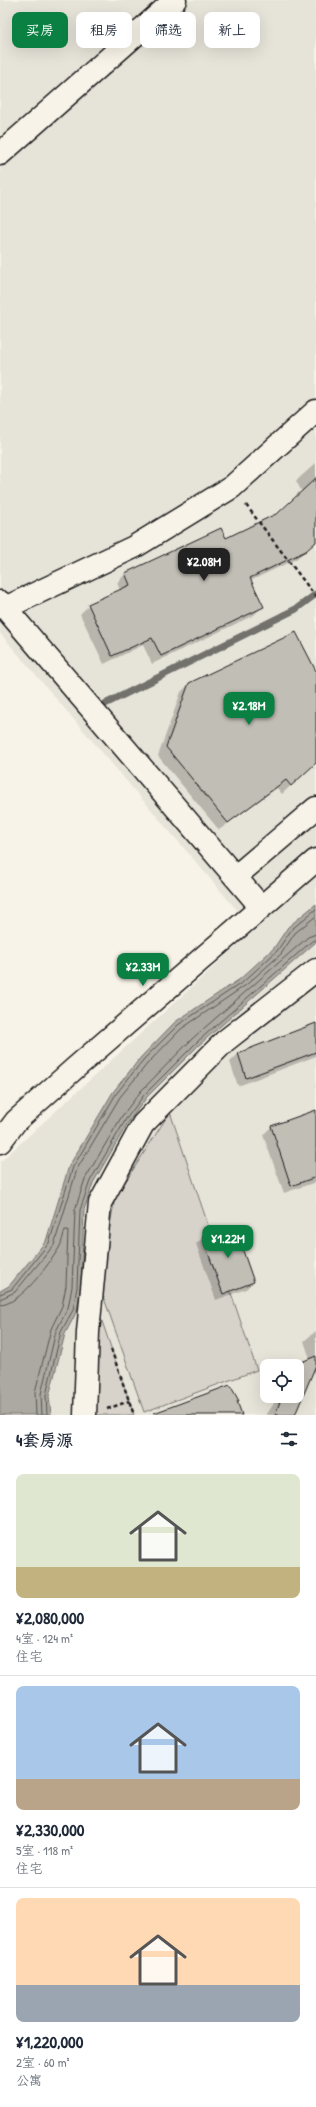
<!DOCTYPE html>
<html lang="zh">
<head>
<meta charset="utf-8">
<style>
	body { margin:0; font-family:"Patrick Hand","LXGW WenKai TC",sans-serif; background:#f2f2f3; color:#1f2937; height:100vh; display:flex; flex-direction:column; font-size:15px; white-space:nowrap }
	* { box-sizing:border-box; margin:0 }
	p { font-size:13px; color:#747a83 }
	.icon { flex:none; width:22px; height:22px; fill:none; stroke:currentColor; stroke-width:2; stroke-linecap:round; stroke-linejoin:round }
	.map { position:relative; height:1415px; overflow:hidden }
	.sheet { display:flex; flex-direction:column; background:#fff; flex:1 }
	.sheet>* { flex:none }
	.guide { position:absolute; left:12px; top:12px; width:292px; height:36px; display:flex; gap:8px }
	.buttons { position:absolute; left:260px; top:1359px; display:grid; gap:8px }
	.buttons a { display:grid; place-items:center; width:44px; height:44px; border-radius:8px; background:#fff; box-shadow:0 4px 16px #0002; font-size:20px }
	.price { position:absolute; translate:-50% -34px; padding:0 9px; border-radius:8px; background:#0b8043; color:#fff; font-size:13px; line-height:26px; filter:drop-shadow(0 1px 2px #0008) }
	.price::after { content:''; position:absolute; left:50%; top:24px; width:12px; height:9px; margin-left:-6px; background:inherit; clip-path:polygon(0 0,100% 0,50% 100%) }
	.price.current { background:#222; color:#fff }
	ul { padding:0; list-style:none }
	li { display:grid; align-content:center; gap:8px; height:212px; padding:0 16px }
	li+li { border-top:1px solid #e0e1e3 }
	li span { display:grid; place-items:center; height:124px; border-radius:8px; color:#555 }
	li>.icon { margin-inline-start:auto }
	span .icon { width:72px; height:72px; fill:#fffc; stroke-width:1 }
	li b { font-size:17px }
	h2 { display:flex; justify-content:space-between; align-items:center; height:48px; padding:0 16px; font-size:17px }
	.chip { padding:0 14px; border-radius:8px; background:#fff; box-shadow:0 4px 16px #0002; font-size:14px; line-height:36px }
	.chip.current { background:#0b8043; color:#fff }
	.map>svg:first-child { display:block }
</style>
</head>
<body>
<div class="map">
<svg width="316" height="1415" viewBox="0 0 316 1415">
	<rect width="100%" height="100%" fill="#f7f3e8"/>
	<filter id="ink" filterUnits="userSpaceOnUse"><feTurbulence type="fractalNoise" baseFrequency=".025" numOctaves="2"/><feDisplacementMap in="SourceGraphic" scale="8" xChannelSelector="R" yChannelSelector="G"/><feConvolveMatrix kernelMatrix="1 2 1 2 8 2 1 2 1" color-interpolation-filters="sRGB"/></filter>
	<g filter="url(#ink)">
		<path fill="#e6e3d9" fill-rule="evenodd" d="M0,0h316v1415h-316v-253l254,-232 -254,-297zM267,1366h30v30h-30z"/>
		<path fill="#d7d3cb" stroke="#7a7874" d="M170,1112l87,258 -113,42 -45,-128 16,-86z
			M92,1292l42,123h-49z"/>
		<path fill="#aca9a2" stroke="#72716c" d="M316,904v38l-117,103 -52,52 -18,24 -36,62 -9,27 -3,78 -4,23 -12,23 -16,62 2,19h-51v-124l9,-5 37,-45 23,-75 44,-74 28,-35 34,-35 65,-43 34,-31 14,-21z"/>
		<path fill="#0003" d="M316,463v79l-20,17 -46,22 12,26 -8,8 -102,49 -9,-19 -39,19 -24,-50 9,-9 31,-15 -3,-7 8,-9 96,-45 4,10 54,-25 23,-22 -6,-11z
			M316,673v89l-34,32 -5,-6 -58,42 -61,-74 23,-64 8,-8z
			M316,1024v32l-78,30 -8,-24 8,-8z
			M316,1112v70l-32,11 -21,-58 8,-8z
			M203,1237l50,45 -7,7 -30,11 -20,-56z
			M316,1331v46l-3,-8 -19,46h-28l7,-10 4,-9h20v-30h-3l16,-7 -6,-18z"/>
		<g fill="none" stroke-linecap="round" stroke-linejoin="round">
			<path stroke="#565452" stroke-width="1" d="M0,1294l12,-5 37,-46 24,-76 43,-73 28,-35 34,-34 65,-43 34,-31 15,-22 24,-20
				M0,1299l15,-7 39,-47 23,-76 43,-72 28,-34 33,-34 65,-44 35,-31 14,-21 21,-17
				M0,1305c20,0 49,-41 59,-57 3,-5 4,-12 6,-18h3l-2,56 -4,20 -11,23 -16,63 1,23
				M42,1415l-1,-21 15,-63 12,-23 4,-21 3,-77 10,-31 37,-63 19,-25 52,-53 115,-101 8,-3
				M47,1415l-1,-20 15,-63 12,-22 4,-23 3,-77 10,-29 36,-62 18,-24 53,-53 115,-101 4,-1"/>
			<path stroke="#72716c" stroke-width="7" d="M101,706l195,-97 20,-15"/>
		</g>
		<path fill="#c0beb5" stroke="#1c1c1c" d="M316,478v64l-10,9 -56,27 14,29 -103,49 -9,-18 -40,18 -24,-52 42,-19 -5,-12 96,-45 5,10 52,-25z
			M296,632l20,39v92l-25,23 -5,-6 -58,43 -62,-76 23,-64z
			M316,1023v29l-70,26 -8,-25z
			M316,1110v67l-25,9 -20,-60z
			M234,1225l20,57 -31,12 -21,-58z
			M316,1356v9l-21,50h-20l7,-19h15v-30h-4l1,-1z
			M230,1385l9,16h-2l5,14h-87l-1,-2z"/>
		<g fill="none" stroke-linecap="round" stroke-linejoin="round">
			<g stroke="#1c1c1c" stroke-width="25">
				<path id="minor" d="M0,154l175,-154
					M0,602l261,305
					M5,608l129,-61 98,-60 84,-76
					M235,877l81,-69
					M0,1142l16,-21 58,-52 242,-209
					M85,1415l3,-83 12,-129 43,-79 82,-83 91,-71"/>
			</g>
			<path stroke="#1c1c1c" stroke-width="2.5" stroke-dasharray="4 3" stroke-linecap="butt" d="M246,505l70,92
				M111,1349l23,66
				M107,1409l22,-8"/>
			<use href="#minor" stroke="#f7f3e8" stroke-width="22"/>
		</g>
	</g>
</svg>
<div class="buttons">
<a><svg class="icon" aria-label="locate" viewBox="0 0 24 24"><circle cx="12" cy="12" r="6"/><path d="M12 2v4M12 18v4M2 12h4M18 12h4"/></svg></a>
</div>
<b class="price current" style="left:204px;top:582px">¥2.08M</b>
<b class="price" style="left:249px;top:726px">¥2.18M</b>
<b class="price" style="left:143px;top:987px">¥2.33M</b>
<b class="price" style="left:228px;top:1259px">¥1.22M</b>
<div class="guide">
<a class="chip current">买房</a>
<a class="chip">租房</a>
<a class="chip">筛选</a>
<a class="chip">新上</a>
</div>
</div>
<section class="sheet">
<h2>4套房源<svg class="icon" aria-label="filters" viewBox="0 0 24 24"><path d="M4 7h16M4 17h16"/><circle cx="9" cy="7" r="2"/><circle cx="15" cy="17" r="2"/></svg></h2>
<ul>
<li><span style="background:linear-gradient(#dfe7d0 75%,#c2b280 0)"><svg class="icon" aria-label="home" viewBox="0 0 24 24"><path d="M3 11l9-7 9 7M6 9v11h12V9"/></svg></span><div><b>¥2,080,000</b><p>4室 · 124 m²</p><p>住宅</p></div></li>
<li><span style="background:linear-gradient(#a9c7e8 75%,#b9a48a 0)"><svg class="icon" aria-label="home" viewBox="0 0 24 24"><path d="M3 11l9-7 9 7M6 9v11h12V9"/></svg></span><div><b>¥2,330,000</b><p>5室 · 118 m²</p><p>住宅</p></div></li>
<li><span style="background:linear-gradient(#ffd9b3 70%,#9aa5b1 0)"><svg class="icon" aria-label="home" viewBox="0 0 24 24"><path d="M3 11l9-7 9 7M6 9v11h12V9"/></svg></span><div><b>¥1,220,000</b><p>2室 · 60 m²</p><p>公寓</p></div></li>
</ul>
</section>
</body>
</html>
